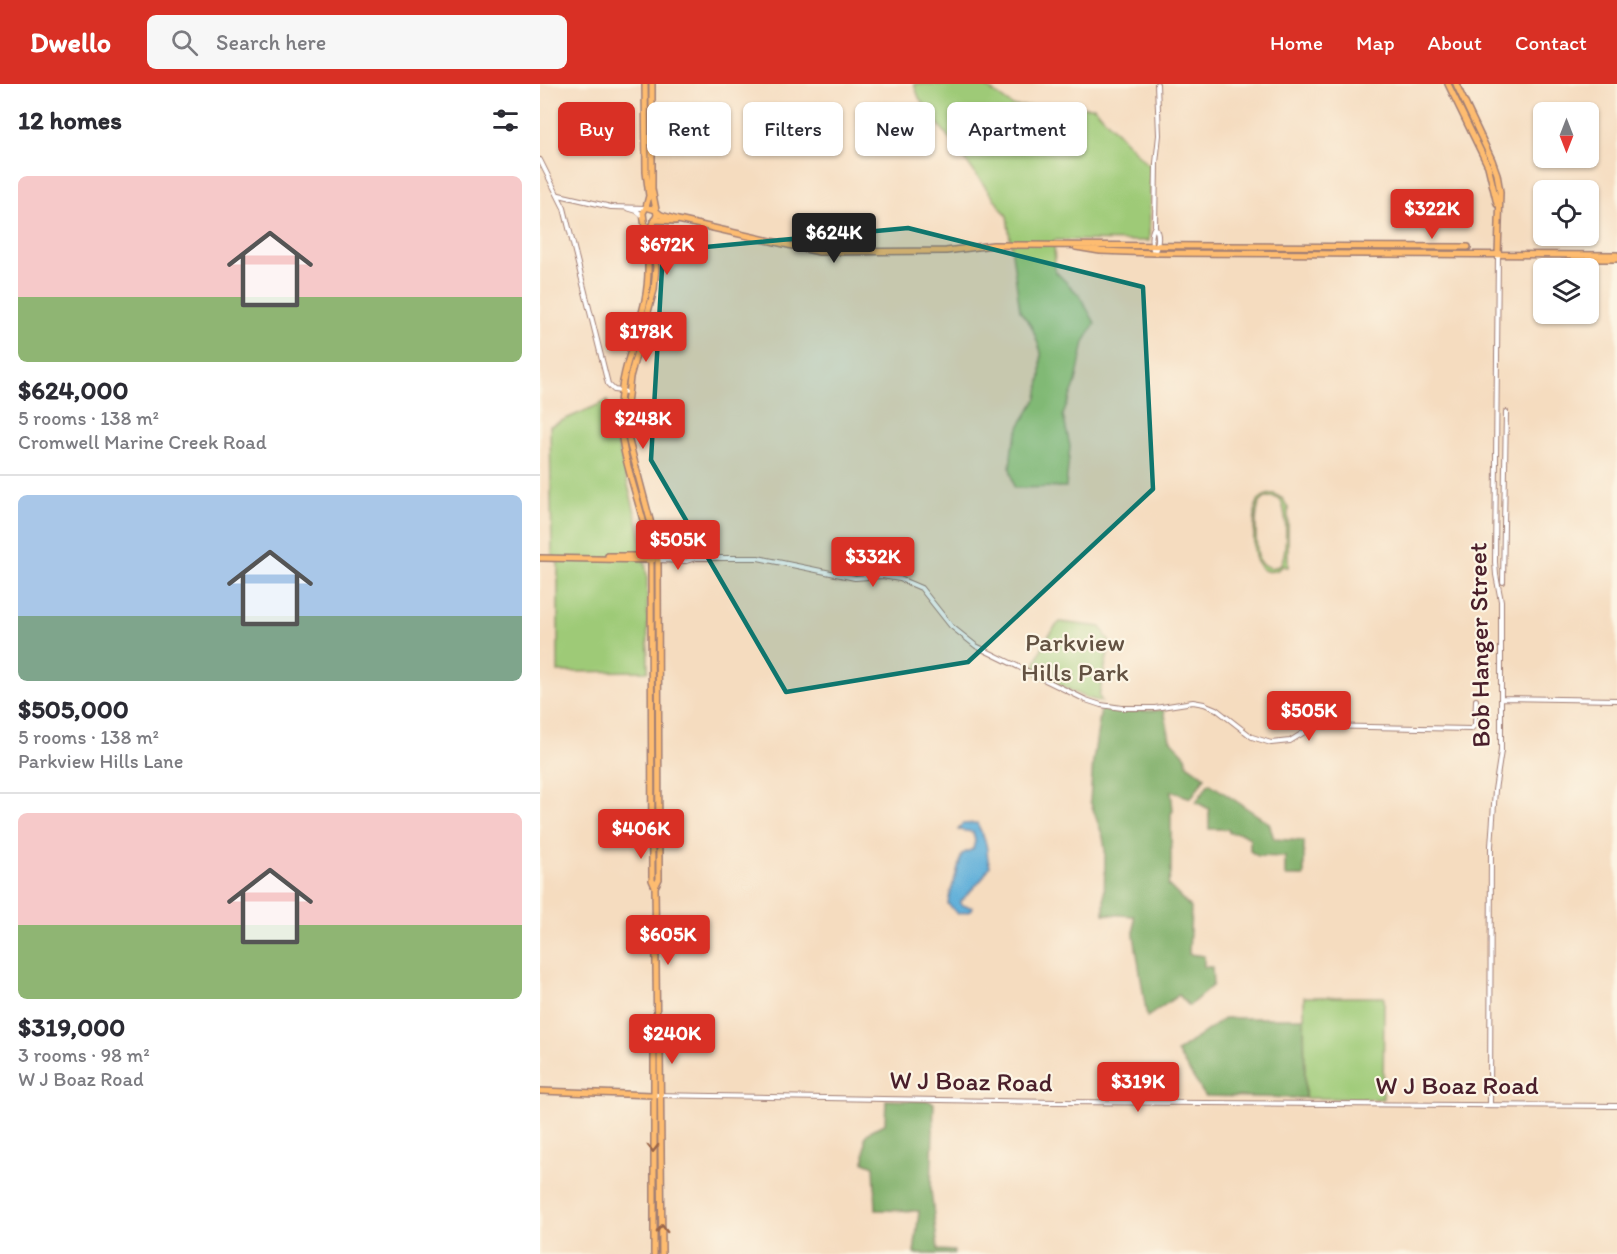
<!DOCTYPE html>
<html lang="en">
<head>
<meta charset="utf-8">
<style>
	body { margin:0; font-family:Itim,sans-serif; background:#f7f7f7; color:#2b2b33; height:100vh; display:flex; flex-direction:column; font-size:22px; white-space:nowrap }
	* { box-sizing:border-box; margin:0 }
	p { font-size:20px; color:#7c7c81 }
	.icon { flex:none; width:33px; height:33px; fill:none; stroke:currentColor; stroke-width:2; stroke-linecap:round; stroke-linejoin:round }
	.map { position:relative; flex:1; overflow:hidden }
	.side { display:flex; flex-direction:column; background:#fff; width:540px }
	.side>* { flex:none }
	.banner { position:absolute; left:18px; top:18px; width:570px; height:54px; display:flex; gap:12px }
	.needle { width:39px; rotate:180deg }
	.controls { position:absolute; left:993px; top:18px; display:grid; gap:12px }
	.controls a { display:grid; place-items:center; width:66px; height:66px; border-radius:9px; background:#fff; box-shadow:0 2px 4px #0004; font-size:30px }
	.price { position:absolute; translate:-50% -51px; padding:0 14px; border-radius:6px; background:#d93025; color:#fff; font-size:20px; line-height:39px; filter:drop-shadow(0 2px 3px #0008) }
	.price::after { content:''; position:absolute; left:50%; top:36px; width:18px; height:14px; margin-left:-9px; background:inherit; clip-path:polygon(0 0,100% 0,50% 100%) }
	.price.current { background:#222; color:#fff }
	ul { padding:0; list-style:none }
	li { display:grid; align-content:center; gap:12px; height:318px; padding:0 18px }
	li+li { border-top:2px solid #e1e1e2 }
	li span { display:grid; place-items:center; height:186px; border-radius:9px; color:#555 }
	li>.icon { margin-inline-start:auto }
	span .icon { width:108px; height:108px; fill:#fffc; stroke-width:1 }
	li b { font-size:26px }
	h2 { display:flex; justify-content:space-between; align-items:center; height:72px; padding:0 18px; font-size:26px }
	.chip { padding:0 21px; border-radius:9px; background:#fff; box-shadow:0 2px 4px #0004; font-size:21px; line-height:54px }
	.chip.current { background:#d93025; color:#fff }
	header { display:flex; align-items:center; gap:36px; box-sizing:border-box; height:84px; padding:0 30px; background:#d93025; color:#fff }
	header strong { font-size:28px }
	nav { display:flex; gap:33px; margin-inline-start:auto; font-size:21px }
	.search { width:420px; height:54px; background:#f7f7f7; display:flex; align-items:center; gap:15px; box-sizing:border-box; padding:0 21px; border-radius:9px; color:#7c7c81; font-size:22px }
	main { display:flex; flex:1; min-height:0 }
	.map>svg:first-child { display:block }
</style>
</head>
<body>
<header>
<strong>Dwello</strong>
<div class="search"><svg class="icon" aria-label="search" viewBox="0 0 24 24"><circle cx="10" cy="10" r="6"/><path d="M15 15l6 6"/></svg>Search here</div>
<nav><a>Home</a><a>Map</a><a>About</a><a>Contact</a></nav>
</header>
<main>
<section class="side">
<h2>12 homes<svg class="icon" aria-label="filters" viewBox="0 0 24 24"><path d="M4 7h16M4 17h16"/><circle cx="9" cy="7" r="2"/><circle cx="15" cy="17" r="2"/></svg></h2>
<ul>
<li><span style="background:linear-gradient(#f6c9c9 65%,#8fb573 0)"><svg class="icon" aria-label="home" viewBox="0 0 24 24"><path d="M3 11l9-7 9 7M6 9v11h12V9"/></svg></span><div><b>$624,000</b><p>5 rooms · 138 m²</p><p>Cromwell Marine Creek Road</p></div></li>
<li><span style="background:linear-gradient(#a9c7e8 65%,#7fa58c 0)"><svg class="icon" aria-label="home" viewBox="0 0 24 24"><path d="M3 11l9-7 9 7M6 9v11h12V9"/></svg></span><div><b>$505,000</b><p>5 rooms · 138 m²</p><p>Parkview Hills Lane</p></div></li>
<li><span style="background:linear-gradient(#f6c9c9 60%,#8fb573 0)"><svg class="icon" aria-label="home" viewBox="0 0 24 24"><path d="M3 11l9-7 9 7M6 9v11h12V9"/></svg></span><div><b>$319,000</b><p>3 rooms · 98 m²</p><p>W J Boaz Road</p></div></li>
</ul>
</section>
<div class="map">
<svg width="1077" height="1170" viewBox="0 0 1077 1170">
	<rect width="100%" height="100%" fill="#fcf5e5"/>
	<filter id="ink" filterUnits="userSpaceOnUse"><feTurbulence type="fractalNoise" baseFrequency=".0167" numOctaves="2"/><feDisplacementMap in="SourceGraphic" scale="12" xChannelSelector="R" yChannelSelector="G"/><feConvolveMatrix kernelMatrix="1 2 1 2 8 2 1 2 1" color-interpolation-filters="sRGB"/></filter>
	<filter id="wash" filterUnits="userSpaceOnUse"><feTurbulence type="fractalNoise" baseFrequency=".008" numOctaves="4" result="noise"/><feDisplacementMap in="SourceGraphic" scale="24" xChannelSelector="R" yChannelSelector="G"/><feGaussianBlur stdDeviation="1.35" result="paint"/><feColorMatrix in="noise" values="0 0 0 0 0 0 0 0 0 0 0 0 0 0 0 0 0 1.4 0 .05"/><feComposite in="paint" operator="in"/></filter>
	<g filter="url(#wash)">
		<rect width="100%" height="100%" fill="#f5dcbf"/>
		<path fill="#9eca77" stroke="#747451" stroke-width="1.5" fill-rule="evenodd" d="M374,0h68l31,22 81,1 53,57h4l-2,77 -95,-1 1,31 24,24 16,28 -11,19 -8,40 -13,33 7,31 -4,41 -52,1 -4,-20 2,-20 8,-23 17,-27 4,-23v-23l-9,-25 -12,-16 -13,-95 -88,-118z
			M67,317l35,140 5,35 1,95 -90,1v-109l-6,-9 -2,-128z
			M734,410l9,5 5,9v59h-3l-1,-2c-5,5 -10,8 -18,6 -18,-6 -11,-45 -11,-60 1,-11 8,-17 19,-17zM727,413h7l5,2c9,10 9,57 0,67l-8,2 -10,-4c-6,-8 -6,-45 -3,-56 1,-6 4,-8 9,-11z
			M520,538l41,5 9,16 -11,53 3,6 -18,-5 -51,-25c5,-17 13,-38 27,-50z
			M764,913h80l-1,102 -78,-1z"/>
		<path fill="#7eae68" stroke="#64664a" stroke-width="1.5" d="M561,625l19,3 44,-2 6,29 16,17 1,8 18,13 -14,21 -20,-7 2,19 -2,4v60l-3,11 23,23 -2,46 15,2v11h8l1,18 -24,21 -10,-11 -32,22 -13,-82v-19l-30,-2 1,-64 -2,-13 -13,-36 3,-40z
			M669,699l60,40 5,16 30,2v35h-19v-19l-27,-1 -8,-5v-13l-10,-5h-11l-1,-4h-19v-20l-13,-7z
			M685,934h79l1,80 -100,-2 -28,-44z
			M346,1016l43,1 5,2 -3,87 7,60 16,1v3h-40l5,-43 -43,-1 -2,-44 -10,-4 1,-26 8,-7 12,-5z"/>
		<path fill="#5fafd9" stroke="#546782" stroke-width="1.5" d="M437,739c4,9 10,18 10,28 1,6 0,9 3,15l-8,13 -22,23 2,3 10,2 -1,4 -13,3 -10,-10 1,-6 13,-44 11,-5 2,-8 -2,-9 -15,-2 4,-6z"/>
	</g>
	<g filter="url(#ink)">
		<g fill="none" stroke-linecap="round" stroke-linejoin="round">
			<g stroke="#a07e75" stroke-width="6">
				<path id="minor" d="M0,76l24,48 44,176 6,6 13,2
					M19,111l52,12 34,1
					M87,124l10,3 6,5
					M614,169c-3,-9 -4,-19 1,-27l1,-63 3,-28 -2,-51
					M614,169c4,-8 6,-18 1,-26
					M117,472l29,-1 9,2
					M118,476l28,1 10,-3h62l97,20 27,-2 18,3 21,9 30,38 25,20 110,54 15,5 21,3h33l38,-6 11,2 12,5 36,28 19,6 19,-2 21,-13 7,-2 153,3 4,-4 1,-25
					M963,498l3,-170
					M962,614l115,2
					M113,1011l404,7 560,4
					M950,1021l1,-259 4,-56 6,-39v-150l-5,-26 -1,-13 3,-307"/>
			</g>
			<g stroke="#a07e75" stroke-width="8">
				<path id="major" d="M105,0l1,88 3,24 -3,11
					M112,0v105l5,26 -6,14 5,38 -2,23 -24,87 -4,37 3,27 22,83 7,36 1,319 -4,8
					M908,0l40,82 9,38
					M916,0l36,76 5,14 3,18 -2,63
					M116,127l5,4 17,5 141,32 127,-1 47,-6 475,2
					M114,136l22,1
					M536,163l24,4 54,2 463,2
					M1034,175h43
					M68,472h45
					M0,474l113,2
					M117,961l3,3 2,206
					M0,1007l113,4
					M114,1170v-206l3,-3 -2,-158 -3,-7 -1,-316c-4,-53 -33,-103 -31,-157 1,-37 18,-72 25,-107 6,-29 2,-59 -2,-87l3,-6 10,3"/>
			</g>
			<use href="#minor" stroke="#fff" stroke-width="4"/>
			<use href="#major" stroke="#febc70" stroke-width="5"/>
		</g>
		<defs><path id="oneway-chevron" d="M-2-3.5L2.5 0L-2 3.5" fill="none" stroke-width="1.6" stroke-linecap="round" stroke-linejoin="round" transform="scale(1.5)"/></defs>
		<g stroke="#9b664a">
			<use href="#oneway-chevron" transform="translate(113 1064) rotate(90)"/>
			<use href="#oneway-chevron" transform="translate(122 1145) rotate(-90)"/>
		</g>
	</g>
	<path fill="#0f766e" fill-opacity="0.2" stroke="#0f766e" stroke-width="4.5" stroke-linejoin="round" d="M368,144l235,59 10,202 -185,173 -182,30 -135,-232 12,-209z"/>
	<g text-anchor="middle" stroke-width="4.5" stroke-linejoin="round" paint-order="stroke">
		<g font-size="26" fill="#635242" stroke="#fcf5e5">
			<text x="535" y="567">Parkview<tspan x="535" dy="30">Hills Park</tspan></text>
		</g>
		<g font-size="26" fill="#4a1f2b" stroke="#fcf5e5">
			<text transform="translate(939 561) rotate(-91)" y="9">Bob Hanger Street</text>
			<text transform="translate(431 997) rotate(1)" y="9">W J Boaz Road</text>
			<text x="917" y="1010">W J Boaz Road</text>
		</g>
	</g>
</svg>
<div class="controls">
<a><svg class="needle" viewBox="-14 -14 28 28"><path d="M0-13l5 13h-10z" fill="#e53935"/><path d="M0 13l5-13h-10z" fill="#7c7c81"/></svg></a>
<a><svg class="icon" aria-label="locate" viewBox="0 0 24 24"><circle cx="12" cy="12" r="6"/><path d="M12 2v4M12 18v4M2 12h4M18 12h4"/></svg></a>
<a><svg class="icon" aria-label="layers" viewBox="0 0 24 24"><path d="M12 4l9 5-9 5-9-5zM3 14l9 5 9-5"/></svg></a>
</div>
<b class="price" style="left:892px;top:156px">$322K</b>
<b class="price current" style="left:294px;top:180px">$624K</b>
<b class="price" style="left:127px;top:192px">$672K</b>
<b class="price" style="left:106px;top:279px">$178K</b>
<b class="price" style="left:103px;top:366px">$248K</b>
<b class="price" style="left:138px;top:487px">$505K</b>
<b class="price" style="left:333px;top:504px">$332K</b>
<b class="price" style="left:769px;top:658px">$505K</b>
<b class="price" style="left:101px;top:776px">$406K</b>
<b class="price" style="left:128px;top:882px">$605K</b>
<b class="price" style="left:132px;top:981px">$240K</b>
<b class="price" style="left:598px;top:1029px">$319K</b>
<div class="banner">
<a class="chip current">Buy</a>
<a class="chip">Rent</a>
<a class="chip">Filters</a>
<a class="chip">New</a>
<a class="chip">Apartment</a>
</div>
</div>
</main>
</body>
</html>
